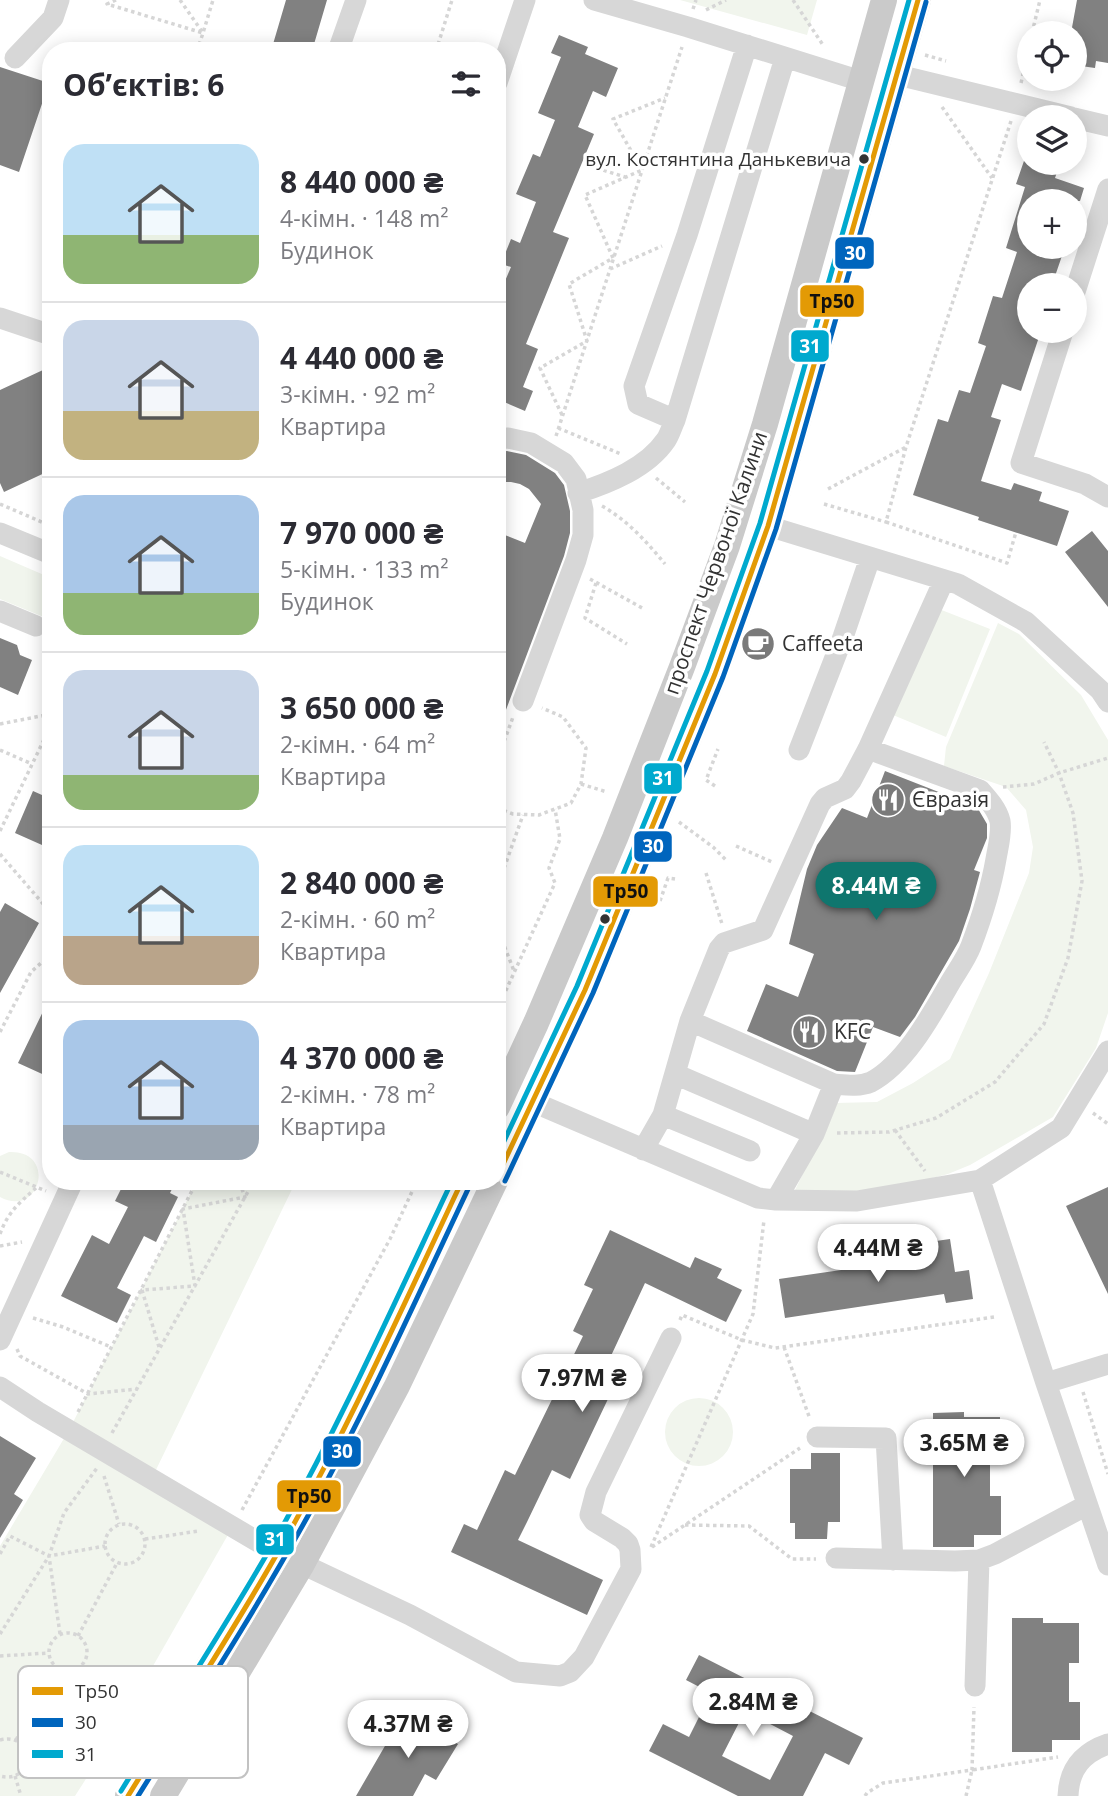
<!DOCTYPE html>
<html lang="uk">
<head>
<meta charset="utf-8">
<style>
	body { margin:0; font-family:"Open Sans",sans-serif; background:#f2f2f3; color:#2b2b33; height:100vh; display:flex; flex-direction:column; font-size:26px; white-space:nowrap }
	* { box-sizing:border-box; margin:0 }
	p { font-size:23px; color:#7c7c81 }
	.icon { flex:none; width:38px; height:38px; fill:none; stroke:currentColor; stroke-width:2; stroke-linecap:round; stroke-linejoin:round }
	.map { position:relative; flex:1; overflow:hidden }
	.sheet { position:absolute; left:42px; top:42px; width:464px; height:1148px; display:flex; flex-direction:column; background:#fff; border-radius:28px; box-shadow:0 4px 18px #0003 }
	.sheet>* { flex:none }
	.tools { position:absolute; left:1017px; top:21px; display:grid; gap:14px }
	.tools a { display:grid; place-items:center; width:70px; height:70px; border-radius:50%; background:#fff; box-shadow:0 4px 18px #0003; font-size:35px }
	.price { position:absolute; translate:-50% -60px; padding:0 16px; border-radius:24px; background:#fff; color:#222; font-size:23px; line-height:46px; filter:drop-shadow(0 2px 4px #0008) }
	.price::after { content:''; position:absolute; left:50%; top:42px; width:21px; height:16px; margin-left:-10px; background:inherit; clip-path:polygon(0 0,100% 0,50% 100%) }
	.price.current { background:#0f766e; color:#fff }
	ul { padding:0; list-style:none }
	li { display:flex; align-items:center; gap:21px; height:175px; padding:0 21px }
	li+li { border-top:2px solid #e1e1e2 }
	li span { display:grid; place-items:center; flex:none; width:196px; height:140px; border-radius:21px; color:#555 }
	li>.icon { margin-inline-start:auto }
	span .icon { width:84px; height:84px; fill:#fffc; stroke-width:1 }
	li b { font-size:30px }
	h2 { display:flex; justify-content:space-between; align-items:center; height:84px; padding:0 21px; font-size:30px }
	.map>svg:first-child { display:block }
</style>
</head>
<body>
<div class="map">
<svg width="1108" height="1796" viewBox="0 0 1108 1796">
	<rect width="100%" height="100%" fill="#fff"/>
	<path fill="#f1f5ed" d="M680,0h137l-10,35z
		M0,556l51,22v42l-51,-21z
		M939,609l51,20 -44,108 -53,-22z
		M998,623l21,11 62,61 27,45v273l-12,35 -43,69 -83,48 -22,9 -27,7 -64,11 -62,-2 28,-57 12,-30 42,-1 36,-19 37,-24 39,-86 40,-100 4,-26 -7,-37 -20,-23 -62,-21 2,-19z
		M9,1152c49,-2 31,67 -9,45v-41z
		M197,1181h99l-143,295 80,50 -124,217 -34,53h-75v-250l69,-116z
		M665 1432a34 34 0 1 1 68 0a34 34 0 1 1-68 0Z"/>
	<path fill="#818181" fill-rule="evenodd" d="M286,0h41l-15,51h-41z
		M1077,0h31v63l-12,-2 -1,7 -21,-3v-32h-3z
		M559,35l29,12 -3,7 33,14 -12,29 -13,-6 -15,36 16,7 -41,98 16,6 -43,106 12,5 -15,38 10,4 -8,20 -28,-12v-99l14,-33 -10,-3 10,-25 9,4 16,-41 -20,-8 17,-40 7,3 15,-37 -17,-7 23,-56 -10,-4z
		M0,67l49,16 -30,89 -19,-7z
		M1025,158l4,1v4h10l19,6 -3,9 29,10 -4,13h-51v46h36l-13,38h-23v46h12l-20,60 -19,-7 -11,33 10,3 -20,61 30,9 3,-7 28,9 -3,9 30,10 -12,35 -79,-26 1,-3 -66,-22 25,-76 10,3 11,-32 11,3 16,-47 -8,-3 15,-47 9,2 15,-46 -11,-4 19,-61 -9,-3z
		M43,370l8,15v85l-47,22 -4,-9v-93z
		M507,451l19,4 29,18 9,12 6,26v22l-6,23 -66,175 -1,-199 28,11 16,-39 -12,-15 -9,-5 -9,-2h-14v-30z
		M1092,531l16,20v56l-43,-55z
		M0,638l17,7 3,10 12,5 -14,35 -18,-8z
		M885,771l92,36 10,17v14l-13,32 6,2 -10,37 -11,32 -44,76 -15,20 -27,-10 -18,45 -18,-1 -90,-40 19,-47 32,13 16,-43 -25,-10 18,-75 10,-24 25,-37 25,10z
		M33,791l18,8v50l-36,-16z
		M5,903l34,20 -39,70v-81z
		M51,995v83l-33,-15z
		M125,1181h51l-6,12 8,4 -22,45 -12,-6 -27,52 14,7 -14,28 -56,-27 31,-61 17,9 19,-37 -13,-6z
		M1108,1187v107l-42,-88z
		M610,1230l80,38 5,-11 27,12 -5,9 25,12 -16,32 -81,-39 -42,90 14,7 -47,99 -18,-9 -25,52 -9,18 85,40 -16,35 -136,-63 13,-28 13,6 28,-60 10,5 68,-139 -10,-5 20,-42 -9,-4z
		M950,1239l5,33 14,-2 4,29 -27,4 -2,-9 -159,24 -6,-39 145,-21 -2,-15z
		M964,1412v5h36v40h-10v39h11v39h-27v12h-41v-134z
		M0,1436l36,22 -22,36 9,6 -23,38z
		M811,1453h29v69h-12l-1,17h-32v-16h-5v-54h21z
		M1012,1618h31v5h36v40h-10v39h11v38h-28v12h-40z
		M699,1655l164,83 -14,27 -24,-12 -22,43h-65l-89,-45 14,-27 26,13 22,-44 -25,-13zM745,1711l48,25 -23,44 -48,-24z
		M404,1713l54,31 -22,36 -11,-6 -12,22h-57z"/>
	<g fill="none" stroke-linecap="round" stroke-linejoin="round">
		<path stroke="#d6d6d6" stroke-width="3.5" stroke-dasharray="3.5 3.5" stroke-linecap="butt" d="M116,0l-9,4 96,29 10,-33
			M180,0l23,33 -6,18
			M793,0l30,45
			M693,9l3,-9
			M706,10l20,-10
			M1032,33l8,-33
			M436,51l16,-51
			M925,55l21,6
			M1021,83l8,-35
			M942,107l50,71
			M1011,121l-105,326 -20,75 121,41 9,-31
			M590,166l35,11
			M610,269l52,-23
			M562,415l-22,-47 47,-27 -18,-57 44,-26 -28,-63 57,-25 -29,-51 52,-21
			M558,428l63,26
			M556,436l126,-389
			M656,478l29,24
			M828,489l78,-42
			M0,504l51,22
			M824,504l62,18
			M602,506c25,14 45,36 63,58
			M590,579l54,30
			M596,583l-11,35 42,26
			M0,724l51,-10
			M497,736l7,3
			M0,750l32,14
			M497,761l16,-44
			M581,784l26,8
			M715,786l-9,-6 12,-31
			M1003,787l31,-3 25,-11 49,-15
			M497,808l16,6 26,1 32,-12 10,-19 5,-36 -23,-31 -21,-9
			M679,822l34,25 13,13
			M0,831l51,-106
			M736,846l36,16
			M0,854l51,59
			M706,873l16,51
			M497,888l26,-73
			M660,901l8,-23 7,1
			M497,927l17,44
			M497,1010l58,-127 -6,-15 11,-29 -5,-30
			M0,1032l31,-60 20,-18
			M1093,1113l15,11
			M895,1130l30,41
			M837,1133l52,-1 47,-14 59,-36 49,-58 24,-66 14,-77 -9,-68 -14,-40 -15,-31
			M0,1172l46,19
			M0,1234c8,-22 19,-31 36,-46
			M0,1246l22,-4
			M33,1318l30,9 48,20
			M680,1320l2,-5 60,25 33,8 219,-31
			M159,1347l-17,-57 53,-4 -12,-77 62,-12 -6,-16
			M784,1347l26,72
			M17,1349l3,7 68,38 49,-5
			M1083,1392l25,82
			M78,1412l119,-231
			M112,1433l142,-252
			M104,1476l15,48
			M242,1510l148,-271 27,-58
			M105 1544a20 20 0 1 1 40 0a20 20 0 1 1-40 0Z
			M685,1525l64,1 43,33h24
			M145,1539l54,-8
			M651,1547l102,-233 11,-94
			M652,1547l148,-99
			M0,1554l10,-18 39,20
			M49 1652a19 19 0 1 1 38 0a19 19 0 1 1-38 0Z
			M0,1634l49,-78 15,-43 33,-45
			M60,1634l-11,-78 56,-10
			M78,1636l39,-73
			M0,1656l48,-3
			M0,1740c36,-9 35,45 0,36
			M16,1740l37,-65 3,-8
			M27,1758l82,-15 -35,-73
			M15,1776l6,20
			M865,1796l2,-3 16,-10 89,-13 2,-63
			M966,1796l6,-26 86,-13"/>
		<path stroke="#d7d7d7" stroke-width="21" d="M594,0l94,27 173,54
			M338,51l18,-51
			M15,58l38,-40 6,-18
			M898,75l173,42
			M497,83l28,-83
			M1074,118l34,8
			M1074,295l34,-106
			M0,318l51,17
			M1063,331l-42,132 64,21 23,13
			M675,420l-37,-16 -4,-18 53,-151 60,-190
			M497,439l11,-1 23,5 33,20 12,16 7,31v25l-7,25 -53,141
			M578,493c31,-10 69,-25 88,-53 4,-6 6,-14 9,-20l110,-362
			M768,526l190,58 68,38 74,68 8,12
			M0,533l51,21
			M0,611l36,15
			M799,750l44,-113 27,-79
			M690,1021l144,63c12,1 25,3 37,-2 34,-18 60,-66 79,-99 7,-12 16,-24 21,-37 11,-29 20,-58 25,-87 2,-12 6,-26 4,-38 -3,-12 -12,-22 -20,-31l-112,-41
			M675,1074l139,60
			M533,1102l225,96 18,2 81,1 123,-21 81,-52 47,-77
			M663,1115l87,36
			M643,1150l20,-35 27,-94 29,-72 5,-6 39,-13 57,-126 5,-6 20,-9 6,-8 17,-32 76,-169
			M980,1180l66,203 62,182
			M776,1200l38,-66 20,-50
			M0,1340l73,-159
			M1046,1383l62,-19
			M0,1387l38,25 239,141
			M817,1437l69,1 7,122
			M836,1558l119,3 24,-1 16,-6 92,-49
			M302,1564l108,51 106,57 44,4 10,-4 14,-15 47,-88 -1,-19 -2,-6 -6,-6 -28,-17 -4,-6 6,-23 75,-154
			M975,1686l4,-126
			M1068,1796c1,-27 14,-43 40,-52"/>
		<path stroke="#cacaca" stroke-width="26" d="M497,1107l39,-84 79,-185 67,-171 45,-121 38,-122 119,-424
			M497,1177l88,-187 57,-138 73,-178 53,-148 150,-526
			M128,1796c50,-81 102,-162 150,-244 68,-120 125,-246 184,-371
			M163,1796l139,-232 95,-178 98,-205"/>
		<g stroke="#fff" stroke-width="10">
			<path id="bus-1" d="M497,1177l88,-187 130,-316 53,-148 150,-526
				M128,1796c50,-81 103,-161 150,-244 69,-120 125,-246 184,-371"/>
		</g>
		<g stroke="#fff" stroke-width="10">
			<path id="bus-2" d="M505,1181l88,-188 130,-316 53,-148 150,-527
				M138,1796c58,-93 118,-186 171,-282 59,-107 109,-219 161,-329"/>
		</g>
		<g stroke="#fff" stroke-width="10">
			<path id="bus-3" d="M497,1156l80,-170 130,-315 53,-148 149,-523
				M121,1791c50,-81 102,-161 150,-244 67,-118 123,-243 181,-366"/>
		</g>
		<use href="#bus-1" stroke="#e39a05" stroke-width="5"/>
		<use href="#bus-2" stroke="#0065bd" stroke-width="5"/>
		<use href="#bus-3" stroke="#00a9ce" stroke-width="5"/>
	</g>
	<defs>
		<g id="cafe-disc" transform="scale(1.75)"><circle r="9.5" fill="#7a7a7a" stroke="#fff"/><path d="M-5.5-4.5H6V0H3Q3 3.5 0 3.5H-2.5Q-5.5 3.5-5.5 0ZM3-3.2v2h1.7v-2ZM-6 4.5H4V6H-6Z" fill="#fff"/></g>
		<g id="restaurant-disc" transform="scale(1.75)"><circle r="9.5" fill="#7a7a7a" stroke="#fff"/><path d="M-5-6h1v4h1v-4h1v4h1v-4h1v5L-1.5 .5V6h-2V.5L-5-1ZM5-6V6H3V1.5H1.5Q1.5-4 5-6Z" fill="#fff"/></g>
	</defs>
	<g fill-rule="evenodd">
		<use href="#cafe-disc" x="758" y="644"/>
		<use href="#restaurant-disc" x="888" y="800"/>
		<use href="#restaurant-disc" x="809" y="1032"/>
	</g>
	<g fill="#333" stroke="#fff" stroke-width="2.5">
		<circle cx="864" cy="159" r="6"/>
		<circle cx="605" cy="919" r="6"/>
	</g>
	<g text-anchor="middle" stroke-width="7" stroke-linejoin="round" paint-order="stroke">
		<g font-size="19" fill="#333" stroke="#fff" text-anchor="end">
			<text x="851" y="166">вул. Костянтина Данькевича</text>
		</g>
		<g font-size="21" fill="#333" stroke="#fff">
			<text transform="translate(716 563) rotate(-71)" y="7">проспект Червоної Калини</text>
		</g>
		<g font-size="21" fill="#333" stroke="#fff" text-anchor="start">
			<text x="782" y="651">Caffeeta</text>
			<text x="912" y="807">Євразія</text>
			<text x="834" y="1039">KFC</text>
		</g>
	</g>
	<rect x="18" y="1666" width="230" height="112" rx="10" fill="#fff" stroke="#c2c2c2" stroke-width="2"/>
	<rect x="32" y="1687" width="31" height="8" fill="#e39a05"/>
	<rect x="32" y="1718" width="31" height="9" fill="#0065bd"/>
	<rect x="32" y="1750" width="31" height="8" fill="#00a9ce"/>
	<g font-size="19" fill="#333">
		<text x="75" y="1698">Тр50</text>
		<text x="75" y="1729">30</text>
		<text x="75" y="1761">31</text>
	</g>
	<g stroke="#fff" stroke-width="2.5">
		<rect x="834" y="236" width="41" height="34" rx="7" fill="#0065bd"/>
		<rect x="799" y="284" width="66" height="34" rx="7" fill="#e39a05"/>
		<rect x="790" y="329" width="40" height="34" rx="7" fill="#00a9ce"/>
		<rect x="643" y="762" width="40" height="33" rx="7" fill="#00a9ce"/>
		<rect x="633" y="830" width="40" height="33" rx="7" fill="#0065bd"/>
		<rect x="592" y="875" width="67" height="33" rx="7" fill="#e39a05"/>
		<rect x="322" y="1435" width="40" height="33" rx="7" fill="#0065bd"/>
		<rect x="276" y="1479" width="66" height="34" rx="7" fill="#e39a05"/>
		<rect x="255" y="1523" width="40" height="33" rx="7" fill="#00a9ce"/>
	</g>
	<g font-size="19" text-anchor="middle" font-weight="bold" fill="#fff">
		<text x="855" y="260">30</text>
		<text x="810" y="353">31</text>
		<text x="663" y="785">31</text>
		<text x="653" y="853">30</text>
		<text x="342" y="1458">30</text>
		<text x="275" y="1546">31</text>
	</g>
	<g font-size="19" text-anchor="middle" font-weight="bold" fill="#111">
		<text x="832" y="308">Тр50</text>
		<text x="626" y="898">Тр50</text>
		<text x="309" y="1503">Тр50</text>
	</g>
</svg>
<div class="tools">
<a><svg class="icon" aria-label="locate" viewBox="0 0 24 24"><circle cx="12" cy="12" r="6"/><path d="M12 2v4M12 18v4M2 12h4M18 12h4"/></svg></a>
<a><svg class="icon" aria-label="layers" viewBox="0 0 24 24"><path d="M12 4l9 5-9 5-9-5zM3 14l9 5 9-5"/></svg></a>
<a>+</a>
<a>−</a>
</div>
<b class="price current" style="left:876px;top:922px">8.44M ₴</b>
<b class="price" style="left:878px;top:1284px">4.44M ₴</b>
<b class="price" style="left:582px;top:1414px">7.97M ₴</b>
<b class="price" style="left:964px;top:1479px">3.65M ₴</b>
<b class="price" style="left:753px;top:1738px">2.84M ₴</b>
<b class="price" style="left:408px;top:1760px">4.37M ₴</b>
<section class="sheet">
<h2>Об’єктів: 6<svg class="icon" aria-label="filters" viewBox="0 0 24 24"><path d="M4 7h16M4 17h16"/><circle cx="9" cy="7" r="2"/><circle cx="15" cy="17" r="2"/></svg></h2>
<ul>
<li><span style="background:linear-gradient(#bfe0f5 65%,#8fb573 0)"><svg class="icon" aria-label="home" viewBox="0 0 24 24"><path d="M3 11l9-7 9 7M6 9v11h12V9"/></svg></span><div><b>8 440 000 ₴</b><p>4-кімн. · 148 m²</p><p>Будинок</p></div></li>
<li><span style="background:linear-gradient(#c9d6e8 65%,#c2b280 0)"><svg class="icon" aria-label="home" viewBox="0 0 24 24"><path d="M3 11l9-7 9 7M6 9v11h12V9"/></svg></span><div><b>4 440 000 ₴</b><p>3-кімн. · 92 m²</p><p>Квартира</p></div></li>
<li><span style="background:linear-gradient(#a9c7e8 70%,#8fb573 0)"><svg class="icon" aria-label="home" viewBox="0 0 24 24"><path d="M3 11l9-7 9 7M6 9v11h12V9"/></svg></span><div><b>7 970 000 ₴</b><p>5-кімн. · 133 m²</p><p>Будинок</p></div></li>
<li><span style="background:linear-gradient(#c9d6e8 75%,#8fb573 0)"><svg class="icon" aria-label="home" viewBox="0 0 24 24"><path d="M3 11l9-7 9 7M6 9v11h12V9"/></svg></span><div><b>3 650 000 ₴</b><p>2-кімн. · 64 m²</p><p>Квартира</p></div></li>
<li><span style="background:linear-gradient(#bfe0f5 65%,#b9a48a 0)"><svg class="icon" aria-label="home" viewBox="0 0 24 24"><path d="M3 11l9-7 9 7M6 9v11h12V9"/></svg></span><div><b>2 840 000 ₴</b><p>2-кімн. · 60 m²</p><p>Квартира</p></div></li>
<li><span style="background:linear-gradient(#a9c7e8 75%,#9aa5b1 0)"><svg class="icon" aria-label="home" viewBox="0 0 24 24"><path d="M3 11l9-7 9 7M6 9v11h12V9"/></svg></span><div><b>4 370 000 ₴</b><p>2-кімн. · 78 m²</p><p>Квартира</p></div></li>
</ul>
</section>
</div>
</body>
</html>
